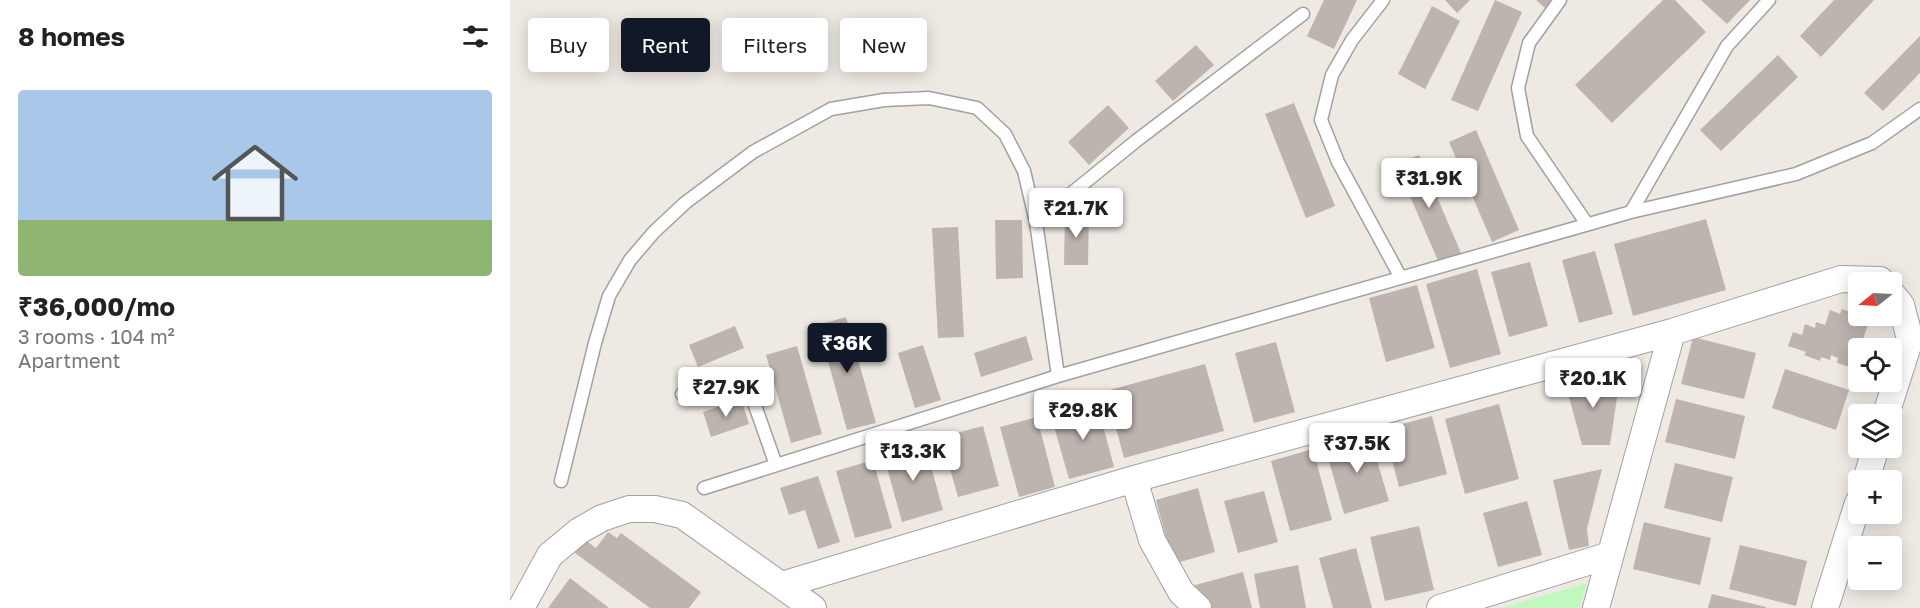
<!DOCTYPE html>
<html lang="en">
<head>
<meta charset="utf-8">
<style>
	body { margin:0; font-family:"Golos Text",sans-serif; background:#f2f2f2; color:#222; height:100vh; display:flex; flex-direction:column; font-size:22px; white-space:nowrap }
	* { box-sizing:border-box; margin:0 }
	p { font-size:20px; color:#767676 }
	.icon { flex:none; width:33px; height:33px; fill:none; stroke:currentColor; stroke-width:2; stroke-linecap:round; stroke-linejoin:round }
	.map { position:relative; flex:1; overflow:hidden }
	.panel { display:flex; flex-direction:column; background:#fff; width:510px }
	.panel>* { flex:none }
	.guide { position:absolute; left:18px; top:18px; width:570px; height:54px; display:flex; gap:12px }
	.needle { width:39px; rotate:252deg }
	.fabs { position:absolute; left:1338px; top:272px; display:grid; gap:12px }
	.fabs a { display:grid; place-items:center; width:54px; height:54px; border-radius:6px; background:#fff; box-shadow:0 3px 15px #0003; font-size:30px }
	.price { position:absolute; translate:-50% -51px; padding:0 14px; border-radius:6px; background:#fff; color:#222; font-size:20px; line-height:39px; filter:drop-shadow(0 2px 3px #0008) }
	.price::after { content:''; position:absolute; left:50%; top:36px; width:18px; height:14px; margin-left:-9px; background:inherit; clip-path:polygon(0 0,100% 0,50% 100%) }
	.price.on { background:#111827; color:#fff }
	ul { padding:0; list-style:none }
	li { display:grid; align-content:center; gap:12px; height:318px; padding:0 18px }
	li span { display:grid; place-items:center; height:186px; border-radius:6px; color:#555 }
	li>.icon { margin-inline-start:auto }
	span .icon { width:108px; height:108px; fill:#fffc; stroke-width:1 }
	li b { font-size:26px }
	h2 { display:flex; justify-content:space-between; align-items:center; height:72px; padding:0 18px; font-size:26px }
	.chip { padding:0 21px; border-radius:6px; background:#fff; box-shadow:0 3px 15px #0003; font-size:21px; line-height:54px }
	.chip.on { background:#111827; color:#fff }
	main { display:flex; flex:1; min-height:0 }
	.map>svg:first-child { display:block }
</style>
</head>
<body>
<main>
<section class="panel">
<h2>8 homes<svg class="icon" aria-label="filters" viewBox="0 0 24 24"><path d="M4 7h16M4 17h16"/><circle cx="9" cy="7" r="2"/><circle cx="15" cy="17" r="2"/></svg></h2>
<ul>
<li><span style="background:linear-gradient(#a9c7e8 70%,#8fb573 0)"><svg class="icon" aria-label="home" viewBox="0 0 24 24"><path d="M3 11l9-7 9 7M6 9v11h12V9"/></svg></span><div><b>₹36,000/mo</b><p>3 rooms · 104 m²</p><p>Apartment</p></div></li>
</ul>
</section>
<div class="map">
<svg width="1410" height="608" viewBox="0 0 1410 608">
	<rect width="100%" height="100%" fill="#eee9e3"/>
	<path fill="#c0f8c0" d="M1077,583l-8,25h-78z"/>
	<path fill="#beb4af" d="M814,0h33l-23,49 -27,-13z
		M935,0h25l-13,13z
		M985,0l27,12 -44,99 -27,-11z
		M1026,0h16l-7,8z
		M1153,0h12l31,32 -94,91 -37,-38z
		M1191,0h49l-23,24z
		M1324,0h40l-53,57 -21,-21z
		M922,6l28,15 -35,68 -27,-15z
		M1410,36v37l-37,38 -19,-18z
		M686,45l18,20 -41,36 -18,-20z
		M1268,55l20,22 -77,74 -21,-21z
		M784,103l41,103 -29,12 -41,-104z
		M598,105l21,23 -40,37 -21,-23z
		M966,130l43,100 -27,12 -43,-100z
		M909,155l42,98 -22,10 -43,-99z
		M555,213h24l-1,52h-24z
		M1196,219l20,71 -93,26 -19,-72z
		M485,220h27l1,58 -27,1z
		M448,227l6,110 -26,1 -6,-110z
		M1085,251l18,63 -34,9 -17,-63z
		M1020,262l18,64 -39,11 -18,-65z
		M967,269l24,85 -51,14 -24,-84z
		M907,285l18,63 -49,14 -17,-64z
		M1332,309l28,10 -10,29h-2l-5,20 -16,-5 1,-5 -7,-3 -1,5 -9,-3 -1,4 -16,-6 2,-3 -18,-6 5,-14 9,3 3,-11 10,4 1,-6 9,3 5,-15 10,4z
		M336,317l30,106 -29,7 -29,-105z
		M225,326l9,22 -46,19 -9,-22z
		M516,336l7,24 -52,17 -7,-24z
		M1183,337l63,16 -12,46 -63,-15z
		M766,342l19,70 -41,11 -19,-70z
		M413,345l18,55 -26,8 -17,-55z
		M287,346l25,88 -31,9 -25,-88z
		M695,364l19,67 -100,27 -18,-67z
		M1275,369l64,21 -13,40 -64,-22z
		M1053,375l56,9 -9,61h-28z
		M231,399l8,25 -38,13 -8,-25z
		M1166,399l69,17 -10,43 -70,-17z
		M587,403l17,64 -45,12 -18,-63z
		M989,404l20,75 -54,15 -20,-75z
		M922,416l15,58 -48,13 -15,-58z
		M527,417l18,70 -36,10 -19,-70z
		M473,426l16,60 -41,11 -17,-60z
		M859,434l20,67 -45,13 -19,-67z
		M414,441l19,69 -41,12 -19,-69z
		M803,449l19,71 -42,11 -19,-70z
		M363,460l19,68 -37,10 -19,-67z
		M1165,463l58,14 -11,45 -58,-14z
		M1092,469l-15,60 2,17 -20,4 -16,-70z
		M308,476l22,66 -22,7 -13,-39 -16,5 -9,-27z
		M688,488l17,64 -42,12 -17,-64z
		M754,491l14,51 -40,11 -14,-52z
		M1017,501l15,54 -44,12 -15,-54z
		M1134,522l67,16 -11,47 -67,-16z
		M909,526l15,64 -49,11 -15,-64z
		M98,532l9,6 4,-5 80,59 -12,16h-39l-75,-55 10,-13 11,8z
		M1230,545l67,16 -11,45 -67,-17z
		M846,548l16,60h-39l-14,-50z
		M788,565l8,43h-46l-6,-34z
		M733,572l9,36h-49l-11,-22z
		M60,578l39,30h-61z
		M1202,594l54,13v1h-58z"/>
	<g fill="none" stroke-linecap="round" stroke-linejoin="round">
		<g stroke="#a1a1a1" stroke-width="15">
			<path id="service" d="M873,0l-31,40 -20,35 -11,45 17,42 63,116
				M1050,0l-31,43 -11,45 9,48 60,88
				M1121,212l96,-166 42,-46
				M526,222l100,-81 167,-127
				M172,394l63,-17 31,88
				M51,481l34,-138 14,-47 21,-36 24,-28 31,-29 68,-51 78,-43 53,-9 45,-2 48,10 28,26 19,37 12,51 22,154
				M194,488l354,-112 573,-164 165,-38 76,-31 48,-34"/>
		</g>
		<g stroke="#a1a1a1" stroke-width="28">
			<path id="minor" d="M1376,414l24,-75 -9,-34 -9,-11
				M624,479l18,61 29,52 17,16
				M1356,480l10,-33
				M272,585l352,-106 538,-147 169,-53 39,1 2,2
				M11,608l29,-53 29,-24 23,-13 27,-9h26l27,6 131,93
				M930,608l170,-53
				M1086,608l76,-276
				M1315,608l33,-105"/>
		</g>
		<use href="#service" stroke="#fff" stroke-width="12"/>
		<use href="#minor" stroke="#fff" stroke-width="26"/>
	</g>
</svg>
<div class="fabs">
<a><svg class="needle" viewBox="-14 -14 28 28"><path d="M0-13l5 13h-10z" fill="#e53935"/><path d="M0 13l5-13h-10z" fill="#767676"/></svg></a>
<a><svg class="icon" aria-label="locate" viewBox="0 0 24 24"><circle cx="12" cy="12" r="6"/><path d="M12 2v4M12 18v4M2 12h4M18 12h4"/></svg></a>
<a><svg class="icon" aria-label="layers" viewBox="0 0 24 24"><path d="M12 4l9 5-9 5-9-5zM3 14l9 5 9-5"/></svg></a>
<a>+</a>
<a>−</a>
</div>
<b class="price" style="left:919px;top:209px">₹31.9K</b>
<b class="price" style="left:566px;top:239px">₹21.7K</b>
<b class="price on" style="left:337px;top:374px">₹36K</b>
<b class="price" style="left:1083px;top:409px">₹20.1K</b>
<b class="price" style="left:216px;top:418px">₹27.9K</b>
<b class="price" style="left:573px;top:441px">₹29.8K</b>
<b class="price" style="left:847px;top:474px">₹37.5K</b>
<b class="price" style="left:403px;top:482px">₹13.3K</b>
<div class="guide">
<a class="chip">Buy</a>
<a class="chip on">Rent</a>
<a class="chip">Filters</a>
<a class="chip">New</a>
</div>
</div>
</main>
</body>
</html>
